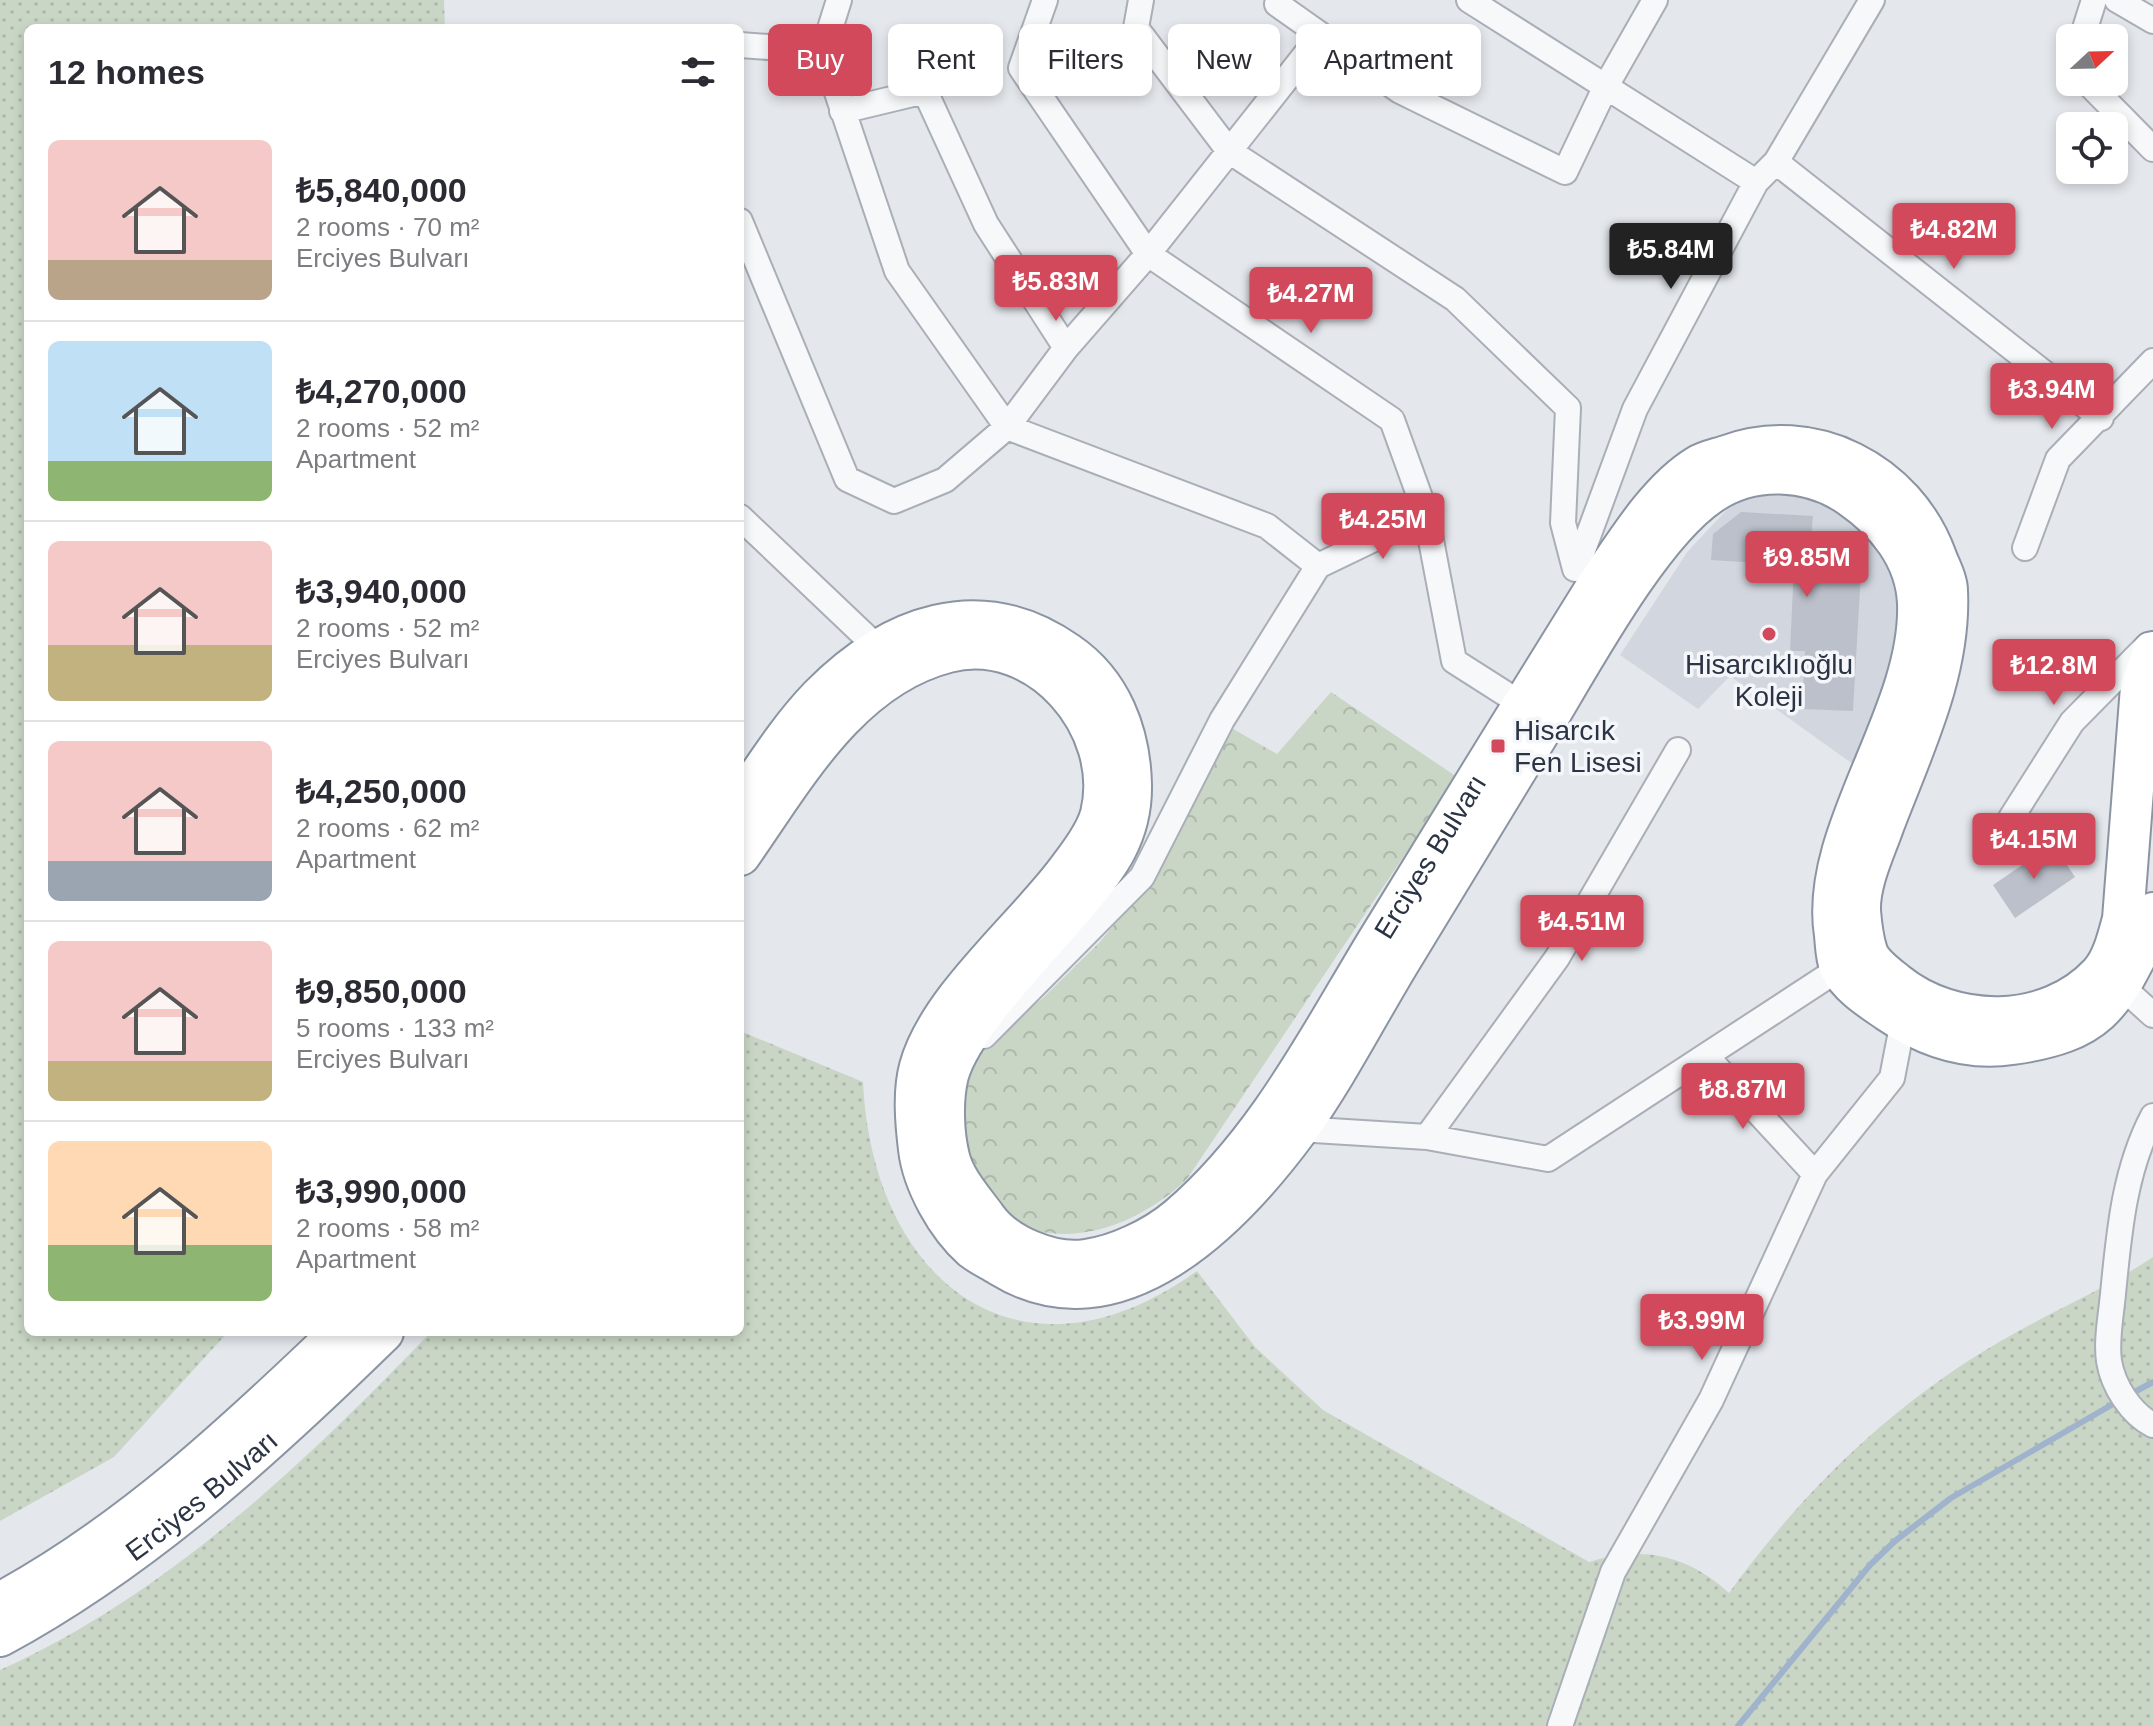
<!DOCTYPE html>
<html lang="en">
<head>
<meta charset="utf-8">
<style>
	body { margin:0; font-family:Helvetica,sans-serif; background:#f2f2f3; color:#2b2b33; height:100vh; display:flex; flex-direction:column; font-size:30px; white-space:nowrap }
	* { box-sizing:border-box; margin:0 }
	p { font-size:26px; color:#7c7c81 }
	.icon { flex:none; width:44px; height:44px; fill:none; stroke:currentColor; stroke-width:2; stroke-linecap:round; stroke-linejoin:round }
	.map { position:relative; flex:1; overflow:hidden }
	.drawer { position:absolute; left:24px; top:24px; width:720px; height:1312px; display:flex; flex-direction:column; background:#fff; border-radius:12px; box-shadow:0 4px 12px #0003 }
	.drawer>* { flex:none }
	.guide { position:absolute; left:768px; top:24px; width:760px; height:72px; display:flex; gap:16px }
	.needle { width:52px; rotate:68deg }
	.controls { position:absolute; left:2056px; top:24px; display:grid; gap:16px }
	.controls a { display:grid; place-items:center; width:72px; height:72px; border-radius:12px; background:#fff; box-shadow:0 4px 12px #0003; font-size:40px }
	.price { position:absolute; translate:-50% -68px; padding:0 18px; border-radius:8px; background:#d1495b; color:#fff; font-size:26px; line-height:52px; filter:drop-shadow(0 2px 4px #0008) }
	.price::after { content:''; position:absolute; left:50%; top:48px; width:24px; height:18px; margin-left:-12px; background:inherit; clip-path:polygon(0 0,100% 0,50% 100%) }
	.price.active { background:#222; color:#fff }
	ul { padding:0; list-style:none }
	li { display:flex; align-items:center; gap:24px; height:200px; padding:0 24px }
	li+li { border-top:2px solid #e1e1e2 }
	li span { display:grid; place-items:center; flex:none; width:224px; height:160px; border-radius:12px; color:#555 }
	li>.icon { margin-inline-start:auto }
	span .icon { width:96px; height:96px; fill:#fffc; stroke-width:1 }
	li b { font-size:34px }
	h2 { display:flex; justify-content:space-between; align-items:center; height:96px; padding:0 24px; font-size:34px }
	.chip { padding:0 28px; border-radius:12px; background:#fff; box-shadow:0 4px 12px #0003; font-size:28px; line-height:72px }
	.chip.active { background:#d1495b; color:#fff }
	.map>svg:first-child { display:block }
</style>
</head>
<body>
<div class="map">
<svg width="2153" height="1726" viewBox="0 0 2153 1726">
	<defs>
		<pattern id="grass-dots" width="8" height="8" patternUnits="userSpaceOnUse" patternTransform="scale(2)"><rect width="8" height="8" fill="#c9d6c5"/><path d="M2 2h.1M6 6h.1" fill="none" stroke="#adb8ab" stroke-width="1.8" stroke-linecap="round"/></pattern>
		<pattern id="forest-crowns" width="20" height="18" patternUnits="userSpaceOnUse" patternTransform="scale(2)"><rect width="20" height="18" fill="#c9d6c5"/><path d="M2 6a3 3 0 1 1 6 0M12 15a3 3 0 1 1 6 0" fill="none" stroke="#adb8ab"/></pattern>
	</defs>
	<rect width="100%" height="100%" fill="#e4e7ec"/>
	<path fill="#d2d6de" d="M1786,484l94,40 26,97 -49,146 -127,-91 -32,33 -78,-54 68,-104 49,-52z"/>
	<path fill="url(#grass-dots)" d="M0,0h444l1,28h-417v1304h200l-114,125 -114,64z
		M740,1031l123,51c9,198 156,317 334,189l58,76 68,63 266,152c53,-17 99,-7 140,31 74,-102 161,-187 270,-251 51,-30 105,-52 154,-85v469h-2153v-56c167,-75 306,-208 431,-338h309z"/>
	<path fill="url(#forest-crowns)" d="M1331,692l126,85 -270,402c-46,44 -116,73 -178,42l-49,-74 -5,-46 25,-56 63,-47 57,-56 25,-31 23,-33 80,-152 49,28z"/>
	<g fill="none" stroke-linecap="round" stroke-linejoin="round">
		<path stroke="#9fb4cc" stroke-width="6" d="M2129,1395l24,-13
			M1738,1726l132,-161 25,-24 56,-43 169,-98"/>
	</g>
	<path fill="#bbc0ca" d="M1741,512l72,4 -3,35 52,3 -9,157 -51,-2 3,-58h-15l4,-86 -83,-5 2,-26z
		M2053,844l22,33 -60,41 -22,-33z"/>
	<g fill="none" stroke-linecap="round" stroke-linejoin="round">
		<g stroke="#a9aeb7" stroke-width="28">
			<path id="minor" d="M839,0l-16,51 74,220 110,156 260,99 51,40 -96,154 -80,157 -158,159
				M1045,0l-24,68 127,186 244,166 34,94 28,147 69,44
				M1141,0l-5,28 93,123 226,148 113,109 -5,115 12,46
				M1279,0l-2,4 123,87 165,81 41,-86 49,-86
				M1469,0l287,182
				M2117,0l36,21
				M2082,38l12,-38
				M740,45l83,6
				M2087,82l66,67
				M842,111l83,-20 61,133 80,124
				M1776,162l325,256
				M740,221l107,258 47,22 51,-21 62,-53 59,-79 82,-94 173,-219
				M740,517l141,134
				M2025,548l33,-89 95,-98
				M1318,566l108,-52
				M1576,569l59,-160 121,-227 20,-20 96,-162
				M2011,818l61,-96 76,-77
				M2121,986l32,29
				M1706,1056l109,118
				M2153,1116c-29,55 -34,117 -40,178 -2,22 -7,46 -4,67 4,25 22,53 44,64
				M1298,1129l129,8 121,22 292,-191
				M1427,1137l130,-179 121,-208
				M1560,1726l53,-154 98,-172 104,-226 77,-96 11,-57"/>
		</g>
		<g stroke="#8b94a3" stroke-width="44">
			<g id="trunk">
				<path id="s1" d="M740,804c25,-36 49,-75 80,-107 70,-71 160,-105 247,-44 44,30 63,80 64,132 1,50 -23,81 -54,118 -35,42 -115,121 -129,172 -6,24 -5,58 1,82 5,22 23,42 37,61 19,27 66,47 100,42 31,-4 68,-22 92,-42 87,-74 140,-178 198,-274 73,-119 147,-239 221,-358 27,-39 60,-95 101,-120 8,-5 19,-7 28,-10 86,-32 179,16 210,101 4,11 11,23 11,34 4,81 -35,159 -63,233 -9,26 -25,58 -24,87 1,12 3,29 7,41 4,12 19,23 29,31 57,46 151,48 204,-9 13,-14 18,-37 23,-55l18,-232 12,-35"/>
				<path d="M740,855c54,-77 109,-178 208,-203 90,-23 174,74 153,162 -5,19 -21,40 -33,56 -42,57 -130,130 -148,197 -7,25 -4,57 -1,82 4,34 28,77 54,100 9,7 19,11 28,17 117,72 232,-49 297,-137 38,-53 69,-114 103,-170 46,-75 91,-150 137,-225 41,-67 110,-198 172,-240 42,-29 99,-26 140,2 36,25 66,61 68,107 4,111 -100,229 -83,332 1,10 1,22 5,32 9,19 32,33 48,44 38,26 78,40 124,33 92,-13 101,-42 140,-120l1,-11"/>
				<path d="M0,1603c128,-69 237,-171 341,-271"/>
				<path id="s2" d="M0,1636c144,-78 266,-190 383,-304"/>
			</g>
		</g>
		<use href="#minor" stroke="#f7f8fa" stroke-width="24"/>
		<use href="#trunk" stroke="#fff" stroke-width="40"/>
	</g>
	<g fill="#d1495b" stroke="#f4f6f9" stroke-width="3">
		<circle cx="1769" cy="634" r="8"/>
		<rect x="1490" y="738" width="16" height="16" rx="4"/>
	</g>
	<g text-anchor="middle" stroke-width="7" stroke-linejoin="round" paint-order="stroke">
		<g font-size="28" fill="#2b3445" stroke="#f4f6f9">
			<text x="1769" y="674">Hisarcıklıoğlu<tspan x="1769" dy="32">Koleji</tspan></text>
			<text x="1514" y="740" text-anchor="start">Hisarcık<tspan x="1514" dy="32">Fen Lisesi</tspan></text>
		</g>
		<g font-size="28" fill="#2b3445" stroke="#f4f6f9">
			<text dy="10" stroke="none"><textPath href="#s1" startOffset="1724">Erciyes Bulvarı</textPath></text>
			<text dy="10" stroke="none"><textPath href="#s2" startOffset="246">Erciyes Bulvarı</textPath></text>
		</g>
	</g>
</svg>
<div class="controls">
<a><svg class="needle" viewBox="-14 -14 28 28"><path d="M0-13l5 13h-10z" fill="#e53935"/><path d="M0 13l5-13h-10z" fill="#7c7c81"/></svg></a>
<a><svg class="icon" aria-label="locate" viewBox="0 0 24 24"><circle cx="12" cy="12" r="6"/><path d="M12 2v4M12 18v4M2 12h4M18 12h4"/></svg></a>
</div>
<b class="price" style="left:1954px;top:271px">₺4.82M</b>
<b class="price active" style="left:1671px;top:291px">₺5.84M</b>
<b class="price" style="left:1056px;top:323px">₺5.83M</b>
<b class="price" style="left:1311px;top:335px">₺4.27M</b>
<b class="price" style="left:2052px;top:431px">₺3.94M</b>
<b class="price" style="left:1383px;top:561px">₺4.25M</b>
<b class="price" style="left:1807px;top:599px">₺9.85M</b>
<b class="price" style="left:2054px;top:707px">₺12.8M</b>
<b class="price" style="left:2034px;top:881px">₺4.15M</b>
<b class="price" style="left:1582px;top:963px">₺4.51M</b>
<b class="price" style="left:1743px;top:1131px">₺8.87M</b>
<b class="price" style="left:1702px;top:1362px">₺3.99M</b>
<div class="guide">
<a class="chip active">Buy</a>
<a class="chip">Rent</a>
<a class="chip">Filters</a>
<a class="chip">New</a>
<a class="chip">Apartment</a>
</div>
<section class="drawer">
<h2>12 homes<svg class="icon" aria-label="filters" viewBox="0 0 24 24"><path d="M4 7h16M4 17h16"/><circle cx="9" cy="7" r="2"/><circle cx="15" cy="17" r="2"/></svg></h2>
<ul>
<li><span style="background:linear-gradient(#f6c9c9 75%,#b9a48a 0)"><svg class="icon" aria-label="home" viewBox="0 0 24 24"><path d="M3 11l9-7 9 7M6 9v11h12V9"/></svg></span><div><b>₺5,840,000</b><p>2 rooms · 70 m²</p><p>Erciyes Bulvarı</p></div></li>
<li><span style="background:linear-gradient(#bfe0f5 75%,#8fb573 0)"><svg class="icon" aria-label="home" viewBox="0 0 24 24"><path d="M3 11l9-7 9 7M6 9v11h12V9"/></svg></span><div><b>₺4,270,000</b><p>2 rooms · 52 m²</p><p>Apartment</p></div></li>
<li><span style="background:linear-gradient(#f6c9c9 65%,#c2b280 0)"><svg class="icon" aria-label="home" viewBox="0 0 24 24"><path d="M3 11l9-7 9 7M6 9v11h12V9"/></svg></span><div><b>₺3,940,000</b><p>2 rooms · 52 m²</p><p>Erciyes Bulvarı</p></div></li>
<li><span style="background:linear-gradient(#f6c9c9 75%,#9aa5b1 0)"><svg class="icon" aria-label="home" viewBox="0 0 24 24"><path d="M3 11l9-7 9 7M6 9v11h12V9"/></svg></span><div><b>₺4,250,000</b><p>2 rooms · 62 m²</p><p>Apartment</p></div></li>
<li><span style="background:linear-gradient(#f6c9c9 75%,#c2b280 0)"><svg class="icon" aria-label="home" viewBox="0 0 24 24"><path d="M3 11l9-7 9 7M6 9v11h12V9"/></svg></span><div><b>₺9,850,000</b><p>5 rooms · 133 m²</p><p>Erciyes Bulvarı</p></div></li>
<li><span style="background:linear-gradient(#ffd9b3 65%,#8fb573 0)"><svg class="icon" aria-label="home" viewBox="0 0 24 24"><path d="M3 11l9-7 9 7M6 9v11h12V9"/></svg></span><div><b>₺3,990,000</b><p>2 rooms · 58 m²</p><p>Apartment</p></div></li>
</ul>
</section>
</div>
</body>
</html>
